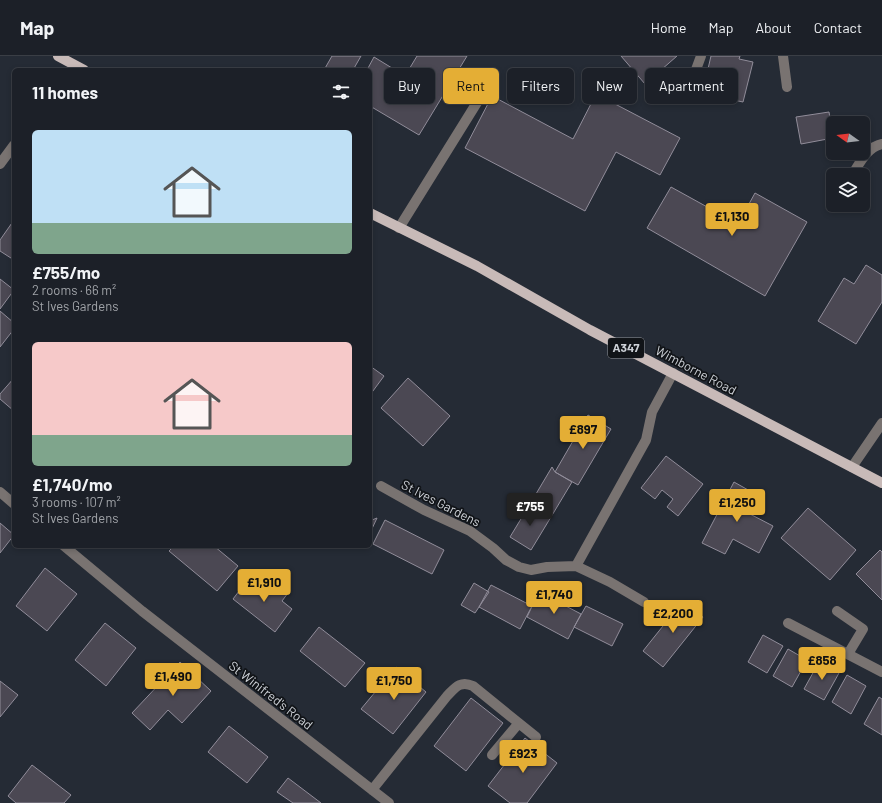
<!DOCTYPE html>
<html lang="en">
<head>
<meta charset="utf-8">
<style>
	body { margin:0; font-family:Barlow,sans-serif; background:#292d34; color:#f1f3f6; height:100vh; display:flex; flex-direction:column; font-size:15px; white-space:nowrap }
	* { box-sizing:border-box; margin:0 }
	p { font-size:13px; color:#a0a3a8 }
	.icon { flex:none; width:22px; height:22px; fill:none; stroke:currentColor; stroke-width:2; stroke-linecap:round; stroke-linejoin:round }
	.map { position:relative; flex:1; overflow:hidden }
	.details { position:absolute; left:12px; top:12px; width:360px; height:480px; display:flex; flex-direction:column; background:#1c2028; border-radius:6px; box-shadow:0 2px 6px #0003,0 0 0 1px #3a3e45 }
	.details>* { flex:none }
	.guide { position:absolute; left:384px; top:12px; width:380px; height:36px; display:flex; gap:8px }
	.needle { width:26px; rotate:284deg }
	.fabs { position:absolute; left:826px; top:60px; display:grid; gap:8px }
	.fabs a { display:grid; place-items:center; width:44px; height:44px; border-radius:6px; background:#1c2028; box-shadow:0 2px 6px #0003,0 0 0 1px #3a3e45; font-size:20px }
	.price { position:absolute; translate:-50% -34px; padding:0 9px; border-radius:4px; background:#e4ae35; color:#111; font-size:13px; line-height:26px; filter:drop-shadow(0 1px 2px #0008) }
	.price::after { content:''; position:absolute; left:50%; top:24px; width:12px; height:9px; margin-left:-6px; background:inherit; clip-path:polygon(0 0,100% 0,50% 100%) }
	.price.current { background:#222; color:#fff }
	ul { padding:0; list-style:none }
	li { display:grid; align-content:center; gap:8px; height:212px; padding:0 20px }
	li span { display:grid; place-items:center; height:124px; border-radius:6px; color:#555 }
	li>.icon { margin-inline-start:auto }
	span .icon { width:72px; height:72px; fill:#fffc; stroke-width:1 }
	li b { font-size:17px }
	h2 { display:flex; justify-content:space-between; align-items:center; height:48px; padding:0 20px; font-size:17px }
	.chip { padding:0 14px; border-radius:6px; background:#1c2028; box-shadow:0 2px 6px #0003,0 0 0 1px #3a3e45; font-size:14px; line-height:36px }
	.chip.current { background:#e4ae35; color:#111 }
	header { display:flex; align-items:center; gap:24px; box-sizing:border-box; height:56px; padding:0 20px; background:#1c2028; border-bottom:1px solid #3a3e45 }
	header strong { font-size:19px }
	nav { display:flex; gap:22px; margin-inline-start:auto; font-size:14px }
	.map>svg:first-child { display:block }
</style>
</head>
<body>
<header>
<strong>Map</strong>
<nav><a>Home</a><a>Map</a><a>About</a><a>Contact</a></nav>
</header>
<div class="map">
<svg width="882" height="747" viewBox="0 0 882 747">
	<rect width="100%" height="100%" fill="#252b35"/>
	<path fill="#4b4853" stroke="#918d9a" d="M332,0h29l-8,14h-29z
		M417,0h50l-48,79 -49,-29v-36h-3l7,-13 31,19z
		M621,0h56l-32,28z
		M711,0h29l-1,3 14,3 -10,40 -28,-6 1,-6 -12,-4z
		M596,38l84,44 -20,37 -44,-23 -31,59 -120,-63 27,-52 81,43z
		M829,56l4,26 -32,6 -5,-27z
		M671,131l67,37 17,-31 52,29 -42,74 -118,-68z
		M14,164v40l-14,-9v-11z
		M866,209l16,10v27l-26,42 -38,-23 26,-43 10,6z
		M0,223l14,11 -14,19z
		M0,255l14,12v6l-14,18z
		M370,310l14,10 -14,19z
		M14,322v33l-14,-12v-5z
		M408,322l42,38 -27,30 -42,-38z
		M588,359l23,14 -33,56 -23,-13z
		M666,400l37,28 -25,32 -11,-9 6,-8 -11,-9 -7,9 -14,-11z
		M552,411l3,5 17,10 -21,35 -21,-13z
		M734,426l23,13 -9,18 25,13 -14,27 -26,-14 -8,15 -23,-11z
		M530,448l21,13 -20,33 -21,-13z
		M808,452l48,42 -26,30 -49,-42z
		M377,462l-7,15v-14l2,1z
		M385,464l59,30 -12,24 -59,-30z
		M0,467l14,12 -14,18z
		M174,490h40l24,20 -21,25 -48,-40z
		M880,494l2,2v48l-26,-26z
		M45,512l32,26 -30,37 -31,-25z
		M249,522l17,13 7,-9 15,11 -6,8 10,8 -17,23 -42,-33z
		M474,527l15,9 -14,21 -14,-8z
		M491,529l41,21 -12,23 -41,-22z
		M539,536l42,22 -13,25 -41,-22z
		M683,545l20,16 -40,50 -20,-16z
		M586,550l37,18 -11,22 -38,-19z
		M105,567l31,25 -30,38 -31,-26z
		M319,571l46,36 -20,24 -45,-36z
		M763,579l20,11 -16,27 -19,-11z
		M788,593l19,11 -15,27 -19,-11z
		M180,606l31,29 -29,32 -14,-13 -18,20 -18,-17z
		M819,606l20,11 -15,27 -20,-11z
		M396,611l30,25 -33,42 -32,-25z
		M847,619l19,11 -15,28 -19,-12z
		M0,625l18,14 -18,22z
		M879,641l3,2v36l-18,-11z
		M471,642l32,25 -37,48 -32,-25z
		M229,670l39,31 -21,26 -39,-31z
		M525,682l32,25 -30,40h-17l-22,-17z
		M32,709l39,30 -7,8h-48l-8,-7z
		M288,722l33,25h-28l-16,-11z"/>
	<g fill="none" stroke-linecap="round" stroke-linejoin="round">
		<path stroke="#797371" stroke-width="10" d="M783,0l4,31
			M687,38l14,-38
			M0,108l14,-19
			M852,119c8,-12 15,-28 30,-31
			M399,172l87,-140
			M852,411l30,-44
			M381,430l43,24 46,21 23,17 13,12 13,7 12,3 16,-3 29,-1 34,16 34,20
			M0,436l14,12
			M64,490l78,65 247,192
			M576,510l70,-126 6,-28 21,-39
			M837,555l26,18 -15,25
			M788,567l94,49
			M492,699l26,-31
			M372,734l75,-94c8,-8 13,-16 26,-10l63,51"/>
		<path stroke="#c8bab8" stroke-width="10" d="M58,0l26,14
			M370,157l107,53 113,64 292,153"/>
	</g>
	<g text-anchor="middle" stroke-width="3.5" stroke-linejoin="round" paint-order="stroke">
		<rect fill="#111418" stroke="#95989e" stroke-width="1" x="608" y="282" width="36" height="20" rx="3"/>
		<g font-size="12" font-weight="bold" fill="#cdd1d7">
			<text x="626" y="296">A347</text>
		</g>
		<g font-size="13" fill="#cdd1d7" stroke="#111418">
			<text transform="translate(696 314) rotate(28)" y="5">Wimborne Road</text>
			<text transform="translate(441 447) rotate(27)" y="5">St Ives Gardens</text>
			<text transform="translate(271 639) rotate(38)" y="5">St Winifred's Road</text>
		</g>
	</g>
</svg>
<div class="fabs">
<a><svg class="needle" viewBox="-14 -14 28 28"><path d="M0-13l5 13h-10z" fill="#e53935"/><path d="M0 13l5-13h-10z" fill="#a0a3a8"/></svg></a>
<a><svg class="icon" aria-label="layers" viewBox="0 0 24 24"><path d="M12 4l9 5-9 5-9-5zM3 14l9 5 9-5"/></svg></a>
</div>
<b class="price" style="left:732px;top:181px">£1,130</b>
<b class="price" style="left:583px;top:394px">£897</b>
<b class="price" style="left:737px;top:467px">£1,250</b>
<b class="price current" style="left:530px;top:471px">£755</b>
<b class="price" style="left:264px;top:547px">£1,910</b>
<b class="price" style="left:554px;top:559px">£1,740</b>
<b class="price" style="left:673px;top:578px">£2,200</b>
<b class="price" style="left:822px;top:625px">£858</b>
<b class="price" style="left:173px;top:641px">£1,490</b>
<b class="price" style="left:394px;top:645px">£1,750</b>
<b class="price" style="left:523px;top:718px">£923</b>
<div class="guide">
<a class="chip">Buy</a>
<a class="chip current">Rent</a>
<a class="chip">Filters</a>
<a class="chip">New</a>
<a class="chip">Apartment</a>
</div>
<section class="details">
<h2>11 homes<svg class="icon" aria-label="filters" viewBox="0 0 24 24"><path d="M4 7h16M4 17h16"/><circle cx="9" cy="7" r="2"/><circle cx="15" cy="17" r="2"/></svg></h2>
<ul>
<li><span style="background:linear-gradient(#bfe0f5 75%,#7fa58c 0)"><svg class="icon" aria-label="home" viewBox="0 0 24 24"><path d="M3 11l9-7 9 7M6 9v11h12V9"/></svg></span><div><b>£755/mo</b><p>2 rooms · 66 m²</p><p>St Ives Gardens</p></div></li>
<li><span style="background:linear-gradient(#f6c9c9 75%,#7fa58c 0)"><svg class="icon" aria-label="home" viewBox="0 0 24 24"><path d="M3 11l9-7 9 7M6 9v11h12V9"/></svg></span><div><b>£1,740/mo</b><p>3 rooms · 107 m²</p><p>St Ives Gardens</p></div></li>
</ul>
</section>
</div>
</body>
</html>
